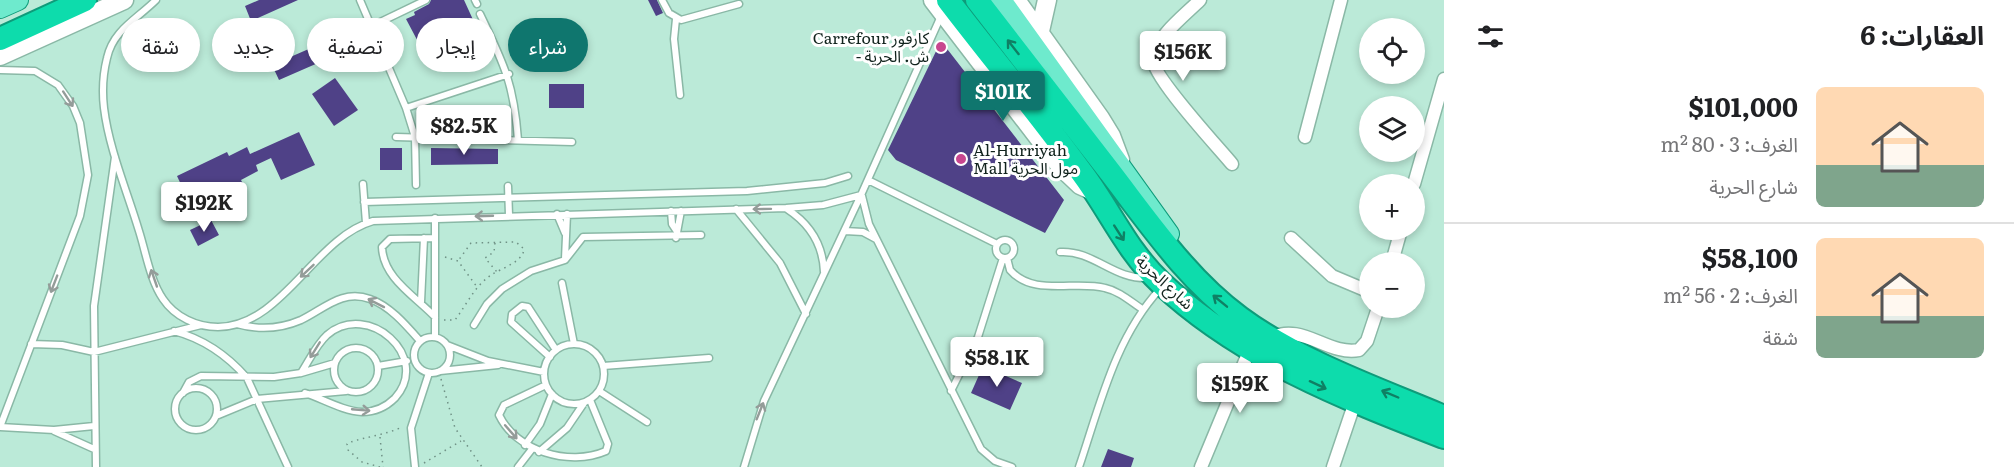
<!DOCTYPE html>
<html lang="ar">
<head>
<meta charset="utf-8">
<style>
	body { margin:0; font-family:Literata,"Noto Sans Arabic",serif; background:#f6f6f6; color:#202124; direction:rtl; height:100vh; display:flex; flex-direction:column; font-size:22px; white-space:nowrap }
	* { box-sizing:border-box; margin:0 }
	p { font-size:20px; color:#757577 }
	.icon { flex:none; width:33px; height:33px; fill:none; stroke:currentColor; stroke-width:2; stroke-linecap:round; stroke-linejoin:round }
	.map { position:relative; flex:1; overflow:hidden; direction:ltr }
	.sheet { display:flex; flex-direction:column; background:#fff; width:570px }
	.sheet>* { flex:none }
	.guide { position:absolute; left:18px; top:18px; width:570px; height:54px; direction:rtl; display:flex; gap:12px }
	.tools { position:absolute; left:1359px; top:18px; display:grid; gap:12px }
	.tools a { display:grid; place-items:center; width:66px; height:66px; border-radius:50%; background:#fff; box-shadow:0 3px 9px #0003; font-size:30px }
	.price { position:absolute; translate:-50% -51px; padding:0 14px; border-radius:6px; background:#fff; color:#222; font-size:20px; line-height:39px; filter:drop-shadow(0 2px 3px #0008) }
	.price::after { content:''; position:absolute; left:50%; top:36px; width:18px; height:14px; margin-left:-9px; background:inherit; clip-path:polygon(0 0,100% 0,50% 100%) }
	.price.selected { background:#0f766e; color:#fff }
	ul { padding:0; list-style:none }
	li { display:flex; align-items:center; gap:18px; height:150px; padding:0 30px }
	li+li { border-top:2px solid #e0e0e0 }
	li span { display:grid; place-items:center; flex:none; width:168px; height:120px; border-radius:9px; color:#555 }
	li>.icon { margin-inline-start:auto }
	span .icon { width:72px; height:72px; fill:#fffc; stroke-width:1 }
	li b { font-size:26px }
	h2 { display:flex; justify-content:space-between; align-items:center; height:72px; padding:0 30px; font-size:26px }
	.pill { padding:0 21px; border-radius:27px; background:#fff; box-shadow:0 3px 9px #0003; font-size:21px; line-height:54px }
	.pill.selected { background:#0f766e; color:#fff }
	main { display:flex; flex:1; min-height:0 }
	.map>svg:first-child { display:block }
</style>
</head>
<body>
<main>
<section class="sheet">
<h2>العقارات: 6<svg class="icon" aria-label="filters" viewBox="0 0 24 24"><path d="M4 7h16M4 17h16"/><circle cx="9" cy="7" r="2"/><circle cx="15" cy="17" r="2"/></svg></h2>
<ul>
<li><span style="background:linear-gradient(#ffd9b3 65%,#7fa58c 0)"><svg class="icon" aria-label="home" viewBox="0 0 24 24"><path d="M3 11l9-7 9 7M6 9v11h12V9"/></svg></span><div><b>$101,000</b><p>الغرف: 3 · 80 m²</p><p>شارع الحرية</p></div></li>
<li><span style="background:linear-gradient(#ffd9b3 65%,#7fa58c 0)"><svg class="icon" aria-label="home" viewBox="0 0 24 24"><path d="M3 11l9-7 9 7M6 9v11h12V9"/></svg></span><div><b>$58,100</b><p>الغرف: 2 · 56 m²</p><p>شقة</p></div></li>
</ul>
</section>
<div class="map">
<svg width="1444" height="467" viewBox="0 0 1444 467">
	<rect width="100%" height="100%" fill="#bbead8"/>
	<path fill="#4f4187" d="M259,0h39l-47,21 -6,-15z
		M431,0h33l21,46 -52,24 -27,-51 9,-4 -1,-3 15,-8z
		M648,0h9l6,13 -7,3z
		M327,41l7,15 -55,24 -7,-15z
		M941,41l123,159 -19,33 -149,-73 -8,-10z
		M335,78l23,32 -24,16 -22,-32z
		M549,84h35v24h-35z
		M458,107h49l1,20h-50z
		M299,132l16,33 -34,15 -10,-22 -15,7 2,6 -17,9 5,10 -47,23 -3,-6 -4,1 -15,-32 50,-24 2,4 18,-9 3,7z
		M380,148h22v22h-22z
		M431,148l67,1v15l-67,1z
		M211,220l8,15 -21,11 -8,-16z
		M983,366l39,17 -12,27 -39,-17z
		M1108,449l26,9 -3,9h-30z"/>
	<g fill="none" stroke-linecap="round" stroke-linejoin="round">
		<g stroke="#8ab8a6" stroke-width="9">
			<path id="lane" d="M156,0c-19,19 -43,30 -49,58 -4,16 -5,33 -3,50 5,41 23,83 35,123 7,22 11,49 24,68 12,18 34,28 55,28 65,-1 96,-89 155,-106l413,-13 37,-3 38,-10
				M360,0l46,108 9,29 1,48
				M475,0l2,4
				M662,0l7,13 12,7 58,-16
				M480,14c24,50 34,70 38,126
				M676,19l-2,20 6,56
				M372,26l54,-26
				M0,70l35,1 23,14 15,21 7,17 8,52 -8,41 -80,211
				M406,108l103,-34
				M396,137l176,5
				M868,180l129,64
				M363,184l3,39
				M508,186l1,29
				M862,196l7,28 112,225 14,12 17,6
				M364,202l383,-11 78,-8 23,-7
				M736,209l44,54 26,51
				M787,209c23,15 36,36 37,63
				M671,211l1,13 4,6
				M557,214l8,19
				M845,231l18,1 13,7
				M676,238l5,-27
				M996 249a9 9 0 1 1 18 0a9 9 0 1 1-18 0Z
				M1060,252c34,-2 53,28 89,26
				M1007,258l3,12c23,27 65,10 95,18 14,3 25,13 37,21
				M565,259l2,-45
				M562,283l12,61
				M421,302l3,-64
				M435,317c-20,-21 -52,-39 -53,-70l8,-8 45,-1
				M237,324c21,6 43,5 64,-4 23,-11 41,-31 69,-21 20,7 36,26 50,42
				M474,325l13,-21 15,-15 29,-18 34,-11 18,-23 118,-2
				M174,331c30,8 53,24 73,47l41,89
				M435,336v-118
				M414 355a18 18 0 1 1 36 0a18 18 0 1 1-36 0Z
				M31,344l31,1 32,7 107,-27
				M544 374a30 30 0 1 1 60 0a30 30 0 1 1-60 0Z
				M447,345l41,16 56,11
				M334 370a22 22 0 1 1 44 0a22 22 0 1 1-44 0Z
				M550,357l-39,-35 1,-8 10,-8 6,1 28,43
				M378,366l29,-5
				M603,366l106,-8
				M440,371l58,-6
				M301,373c8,-12 15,-28 26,-38 41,-35 105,22 68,63 -9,9 -21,14 -33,14 -19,-1 -39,-13 -57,-19
				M546,385l-42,20 -5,10c17,36 70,52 107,36l2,-7 -18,-44
				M175 409a21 21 0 1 1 42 0a21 21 0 1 1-42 0Z
				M599,391l48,31
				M951,391l27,-54 25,-79
				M183,393l6,-11 12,-6 73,1 27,-4 34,-10
				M216,416l41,-17 89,-8
				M0,427l54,3 40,-4
				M54,431l40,18
				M525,445l15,-21 12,-30
				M539,452l28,-24 17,-25
				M96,467l-2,-161 21,-149
				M415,467l-4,-39 18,-55
				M518,467l14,-18
				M744,467l20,-66 97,-206 80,-179
				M1079,467c21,-62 36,-129 81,-178"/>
		</g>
		<g stroke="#8ab8a6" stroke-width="15">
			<path id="street" d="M1200,0c-15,15 -43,36 -47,57 -4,16 65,90 79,107
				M1305,137l36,-137
				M1414,184l30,-105
				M1291,238l41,38 38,16
				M1392,262l9,-32
				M1271,338c31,-16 57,18 88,12l8,-9 11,-33
				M1201,467l49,-118
				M1333,467l22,-65"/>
		</g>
		<g stroke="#8ab8a6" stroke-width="21">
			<path id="secondary" d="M933,0l128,167 19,18 11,5
				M1016,0l84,118 11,18 9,24
				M1040,31l7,-31
				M0,56l124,-56"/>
		</g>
		<g stroke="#0e9b7a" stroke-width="22">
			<path id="primary" d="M1001,0l168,234
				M0,8l18,-8"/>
		</g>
		<g stroke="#0e9b7a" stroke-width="26">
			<path id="highway" d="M948,0c45,59 93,116 137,177 26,36 43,75 76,106 80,75 183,115 283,154
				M977,0c44,57 89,115 133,172 40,52 77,107 130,146 60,44 135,70 204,99
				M0,39l85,-39"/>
		</g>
		<path stroke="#6f9185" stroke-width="1.5" stroke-dasharray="1.5 4.5" stroke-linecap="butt" d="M495,243l-1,9 -9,6 12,14
			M445,257l13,4 19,26
			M444,320h11c12,-16 19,-33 36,-45 11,-7 32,-13 33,-26l-8,-7 -45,1 -13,18
			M441,379l14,49 27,39
			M380,437l3,30
			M424,463l37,-22
			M380,467l-18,-5 -14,-12 -1,-6c6,-5 40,-9 55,-17"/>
		<use href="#lane" stroke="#fff" stroke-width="6"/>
		<use href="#street" stroke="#fff" stroke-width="12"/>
		<use href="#secondary" stroke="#fff" stroke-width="18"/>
		<use href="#primary" stroke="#6eeacd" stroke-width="20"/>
		<use href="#highway" stroke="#0ddcac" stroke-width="22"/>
	</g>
	<defs><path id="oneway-shaft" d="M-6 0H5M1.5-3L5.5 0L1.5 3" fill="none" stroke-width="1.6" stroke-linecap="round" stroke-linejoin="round" transform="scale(1.5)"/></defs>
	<g stroke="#0f8064">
		<use href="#oneway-shaft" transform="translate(1013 47) rotate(-128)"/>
		<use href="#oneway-shaft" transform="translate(1119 233) rotate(57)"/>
		<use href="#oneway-shaft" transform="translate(1220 301) rotate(-141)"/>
		<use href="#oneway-shaft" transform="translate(1318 385) rotate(25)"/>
		<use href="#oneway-shaft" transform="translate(1390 394) rotate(-157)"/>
	</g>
	<g stroke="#949c99">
		<use href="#oneway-shaft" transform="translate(68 99) rotate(57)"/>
		<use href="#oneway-shaft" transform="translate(762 209) rotate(179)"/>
		<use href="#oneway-shaft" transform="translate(484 216) rotate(178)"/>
		<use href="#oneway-shaft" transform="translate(307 271) rotate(137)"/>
		<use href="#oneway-shaft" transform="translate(154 278) rotate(-109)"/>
		<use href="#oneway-shaft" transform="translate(54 284) rotate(111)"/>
		<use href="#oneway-shaft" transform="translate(376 303) rotate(-153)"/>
		<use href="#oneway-shaft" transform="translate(315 350) rotate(122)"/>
		<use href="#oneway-shaft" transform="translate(361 410) rotate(5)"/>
		<use href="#oneway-shaft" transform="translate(760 411) rotate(-68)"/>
		<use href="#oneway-shaft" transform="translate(511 432) rotate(49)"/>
	</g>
	<g fill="#c8468f" stroke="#fff" stroke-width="2">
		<circle cx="941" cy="47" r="6"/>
		<circle cx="961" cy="159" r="6"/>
	</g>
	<g text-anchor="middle" stroke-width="6" stroke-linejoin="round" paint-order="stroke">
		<g font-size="16" fill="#11231d" stroke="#fff" text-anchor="end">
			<text x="929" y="44">Carrefour كارفور<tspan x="929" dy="18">- ش. الحرية</tspan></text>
			<text x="973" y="156" text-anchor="start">ِAl-Hurriyah<tspan x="973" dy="18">Mall مول الحرية</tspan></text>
		</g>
		<g font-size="16" fill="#11231d" stroke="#fff">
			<text transform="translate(1165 282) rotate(43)" y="6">شارع الحرية</text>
		</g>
	</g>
</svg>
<div class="tools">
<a><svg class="icon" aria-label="locate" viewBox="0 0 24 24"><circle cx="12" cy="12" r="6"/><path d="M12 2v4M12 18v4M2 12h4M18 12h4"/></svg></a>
<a><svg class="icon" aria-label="layers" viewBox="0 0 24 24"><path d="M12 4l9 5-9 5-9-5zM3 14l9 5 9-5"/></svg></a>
<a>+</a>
<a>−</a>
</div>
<b class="price" style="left:1183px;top:82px">$156K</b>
<b class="price selected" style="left:1003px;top:122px">$101K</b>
<b class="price" style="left:464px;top:156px">$82.5K</b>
<b class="price" style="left:204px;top:233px">$192K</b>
<b class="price" style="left:997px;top:388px">$58.1K</b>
<b class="price" style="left:1240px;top:414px">$159K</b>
<div class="guide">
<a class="pill selected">شراء</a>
<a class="pill">إيجار</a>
<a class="pill">تصفية</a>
<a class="pill">جديد</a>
<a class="pill">شقة</a>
</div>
</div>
</main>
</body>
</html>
